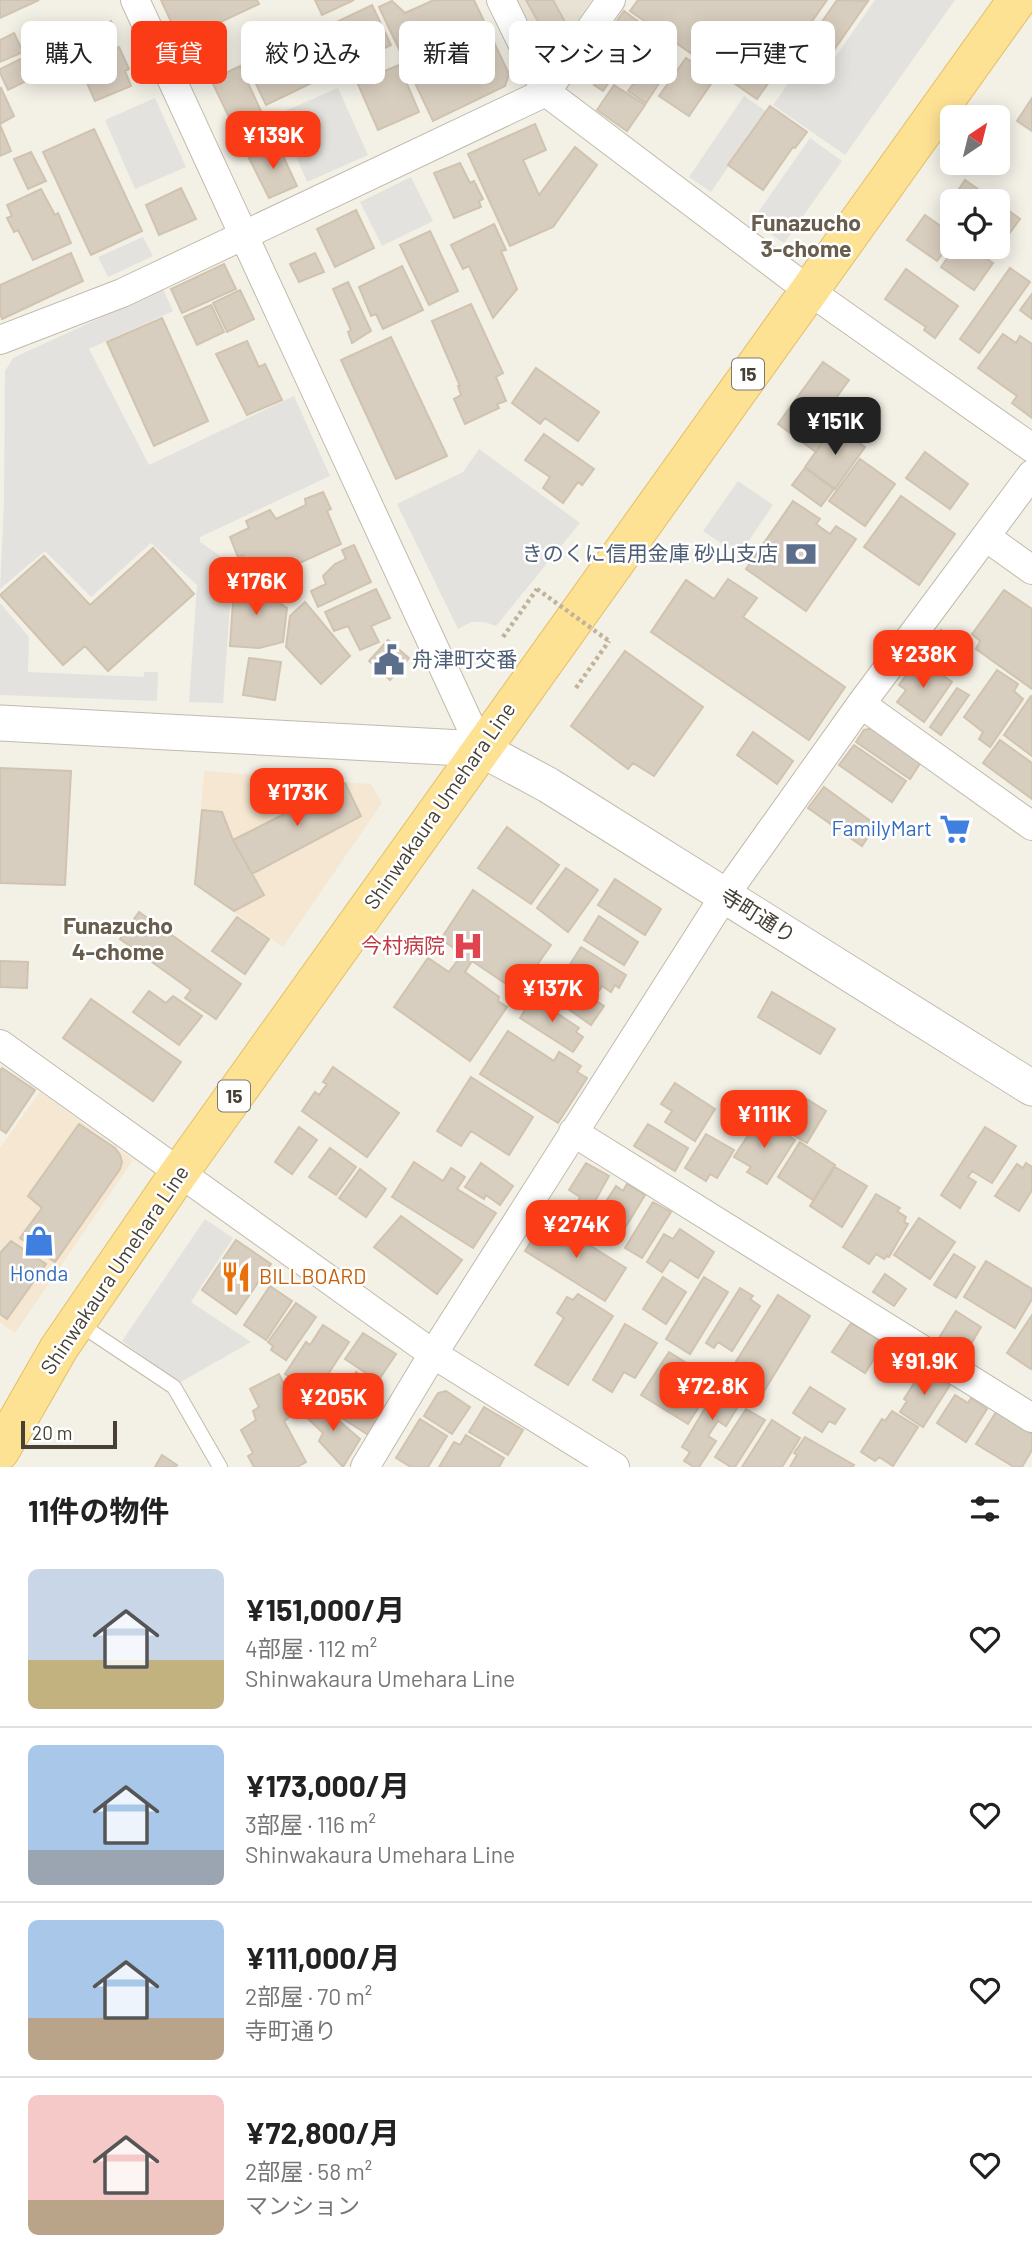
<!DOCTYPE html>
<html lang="ja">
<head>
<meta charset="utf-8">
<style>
	body { margin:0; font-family:Barlow,"Noto Sans JP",sans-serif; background:#f6f6f6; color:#222; height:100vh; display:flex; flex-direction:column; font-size:26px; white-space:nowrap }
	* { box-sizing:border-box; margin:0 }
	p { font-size:23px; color:#767676 }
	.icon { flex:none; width:38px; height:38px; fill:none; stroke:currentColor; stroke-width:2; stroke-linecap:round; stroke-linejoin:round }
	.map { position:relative; height:1467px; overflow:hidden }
	.sheet { display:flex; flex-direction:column; background:#fff; flex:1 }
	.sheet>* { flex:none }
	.banner { position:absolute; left:21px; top:21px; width:990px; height:63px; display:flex; gap:14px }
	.needle { width:46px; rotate:35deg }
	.buttons { position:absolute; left:940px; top:105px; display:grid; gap:14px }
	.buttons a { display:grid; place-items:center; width:70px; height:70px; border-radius:10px; background:#fff; box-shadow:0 4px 18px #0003; font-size:35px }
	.scale { position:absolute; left:21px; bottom:18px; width:96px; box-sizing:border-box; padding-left:7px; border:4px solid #464035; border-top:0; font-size:19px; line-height:24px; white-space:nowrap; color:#464035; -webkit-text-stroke:5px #fff; paint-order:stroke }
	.price { position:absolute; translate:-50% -60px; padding:0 16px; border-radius:14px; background:#fb3b16; color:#fff; font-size:23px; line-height:46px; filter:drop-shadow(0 2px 4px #0008) }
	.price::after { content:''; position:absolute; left:50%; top:42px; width:21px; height:16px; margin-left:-10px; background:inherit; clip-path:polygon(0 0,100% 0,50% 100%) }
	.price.selected { background:#222; color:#fff }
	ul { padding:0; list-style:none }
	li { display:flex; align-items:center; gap:21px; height:175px; padding:0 28px }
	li+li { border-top:2px solid #e0e0e0 }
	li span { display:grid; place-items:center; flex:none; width:196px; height:140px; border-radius:10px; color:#555 }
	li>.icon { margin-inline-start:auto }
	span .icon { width:84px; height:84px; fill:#fffc; stroke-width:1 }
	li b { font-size:30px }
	h2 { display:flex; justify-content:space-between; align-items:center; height:84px; padding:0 28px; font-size:30px }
	.tag { padding:0 24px; border-radius:10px; background:#fff; box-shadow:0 4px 18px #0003; font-size:24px; line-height:63px }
	.tag.selected { background:#fb3b16; color:#fff }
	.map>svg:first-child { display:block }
</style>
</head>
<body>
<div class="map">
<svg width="1032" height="1467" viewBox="0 0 1032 1467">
	<rect width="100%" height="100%" fill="#f3f0e6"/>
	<path fill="#e7e2d4" d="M517,0h75l-32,47 -23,-2z"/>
	<path fill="#f5e7d1" d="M204,771l167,13 11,19 -99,144 -88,-63z
		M40,1092l93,68 -118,173 -15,-11v-174z"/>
	<path fill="#e4e2de" d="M875,0h80l-110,155 -72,-50 39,-55 19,13z
		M338,88l30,67 -61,27 -29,-68z
		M744,96l22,15 -55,81 -22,-15z
		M155,98l31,69 -51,22 -30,-69z
		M810,138l32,23 -58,82 -32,-22z
		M411,177l22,44 -51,25 -22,-44z
		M143,237l10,19 -45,21 -10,-20z
		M163,289l10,22 -84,38 60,116 145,-69 36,80 -130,61v5l33,23 -10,138 -34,-1 8,-117 -46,-42 -60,54 -46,-46 -45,38 4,-86 1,-132 8,-13z
		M479,449l101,74 -84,103 -11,-4h-14l-13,7 -61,-125 66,-32z
		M738,481l35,24 -34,50 -36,-24z
		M0,603l29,34 -1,35 116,5v-5h14l-1,29 -157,-6z
		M205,1219l28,19 -42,64 60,40 -72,41 -57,-42z"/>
	<path fill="#d8cebf" stroke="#d0c3af" stroke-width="2" d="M0,0h39l-39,18z
		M161,0h96l2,4 -79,37z
		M315,0h39l-32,15z
		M434,0h40l35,74 -4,12 -72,35 -54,-114 13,-6 13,12z
		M526,0h27l12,22 -20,12z
		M638,0h189l-70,99 -127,-88z
		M837,0l31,1 -39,56 -21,-15z
		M372,5l19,40 -125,60 -19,-40z
		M624,11l23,17 -44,63 -9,-6 8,-12 -14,-10z
		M111,21l5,12 -19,9 4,7 -38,16 -8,-19z
		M651,29l23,15 -8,13 7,5 -27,41 -18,-12 11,-15 -14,-9z
		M14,33l9,19 -23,10v-22z
		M119,47l10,22 -4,2 6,15 -36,15 -16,-36z
		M39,50l9,20 -40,20 -8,-17v-4z
		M686,58l29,20 -26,38 -30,-20z
		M399,65l20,47 -41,18 -21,-48z
		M240,66l34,73 -28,13 -35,-72z
		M614,85l31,20 -18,26 -30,-21z
		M1,88l13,28 -14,8v-35z
		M1032,98v33l-15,-10z
		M770,106l37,26 -12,16 -2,-1 -30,43 -35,-25z
		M535,124l11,26 -23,10 16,35 36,-48 22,18 -44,62 -43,19 -42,-92z
		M0,125l11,26 -11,5z
		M94,129l48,102 -51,24 -48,-103z
		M277,143l20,43 -28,12 -21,-42z
		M31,152l15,29 -18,8 -14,-30z
		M460,163l10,20 4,-2 9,18 -4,2 2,6 -27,11 -20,-45z
		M965,180l30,21h-33l-7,-6z
		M181,188l15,31 -37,16 -13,-30z
		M41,189l14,26 3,-2 13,30 -38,17 -15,-30 -4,2 -7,-14 5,-2 -5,-11z
		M998,203l22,16 -20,27 -2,-2z
		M356,210l18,38 -39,19 -18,-38z
		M925,215l27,19v7l-15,20 -30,-21z
		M494,224l12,26 -5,1 16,38 -24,29 -24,-52 -6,3 -12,-24z
		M430,231l28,60 -29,14 -29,-60z
		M955,247h15l23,16 -19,27 -33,-23z
		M71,253l12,28 -81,38 -2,-6v-28z
		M315,253l9,19 -25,10 -9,-18z
		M224,264l12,25 -54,24 -11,-24z
		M402,266l21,44 -40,19 -7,-15 -5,2 -12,-29z
		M1010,268l20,14 -51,71 -19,-14z
		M906,269l52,37 -23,32 -11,-8 2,-3 -41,-28z
		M348,282l23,49 -19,12 -4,-11 3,-2 -18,-41z
		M240,290l14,29 -27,13 -14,-29z
		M1032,294v25l-12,-9z
		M471,304l32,69 -7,4 10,24 -9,3 2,4 -34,16 -11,-25 7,-4 -3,-9h2l-28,-65z
		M211,305l13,27 -27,13 -13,-28z
		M162,318l46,103 -54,25 -47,-104z
		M1003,334l13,9 4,-7 12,8v74l-20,-15 5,-7 -39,-28z
		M391,337l56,119 -51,23 -55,-119z
		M247,341l12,26 6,-3 17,36 -35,15 -31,-61z
		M823,362l26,18 -23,32 12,8 -22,32 -38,-28z
		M536,368l63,44 -21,29 -33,-23 -5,6 -28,-21z
		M835,425l30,22 -30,42 -30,-22z
		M544,434l50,35 -12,16 -4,-3 -15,21 -20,-15 7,-11 -25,-17z
		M925,452l43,32 -18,25 -44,-31z
		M860,459l35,25 -30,42 -36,-25z
		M805,468l29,21 -13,17 -29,-21z
		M323,492l8,17 -4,2 14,33 -85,39 -13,-28 -5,2 -8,-20 19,-9 -3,-7 24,-11 6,9 30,-14 -1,-6z
		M901,496l54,38 -36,51 -55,-38z
		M793,501l27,18 -4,5 14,10 6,-8 20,13 -50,72 -60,-42z
		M354,545l17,37 -53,25 -7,-16 15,-7 -3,-8 12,-12 11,-5 -4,-9z
		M153,548l41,46 -86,77 -23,-25 -22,19 -63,-70 44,-39 46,49z
		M235,572l52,36 -4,34 -24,6 -29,-2z
		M728,579l29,19 -14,19 102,70 -36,53 -158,-108 35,-52 28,19z
		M376,589l14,29 -19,8 8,16 -19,8 -12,-24 -14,5 -9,-19z
		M1004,590l28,19v80l-56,-40 4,-8 -8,-7z
		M305,602l45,54 -29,28 -35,-37 4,-31z
		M941,630l26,19 -19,25 -26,-20z
		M388,640l21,18 -19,22 -21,-19z
		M625,651l78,56 -49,69 -21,-13 -5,6 -57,-43z
		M249,658l32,4 -6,38 -32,-5z
		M919,658l33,24 -28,40 -27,-20 9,-12 -7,-5z
		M997,670l21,14 -4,7 9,8 -33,48 -11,-8 4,-7 -19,-15z
		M957,688l12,7 -28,40 -11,-8z
		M1031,696l1,1v59l-28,-21z
		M879,727l44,32 -13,20 -54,-37 8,-12z
		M753,732l40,29 -16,23 -40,-29z
		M1000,740l32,23v36l-49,-36z
		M854,745l52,36 -14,21 -53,-37z
		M0,768l71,3 -6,114 -65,-2z
		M345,783l16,33 -109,58 -19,-34z
		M824,787l52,38 -14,21 -54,-38z
		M202,810l20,2 11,28 31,55 -30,16 -39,-27z
		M507,827l52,38 -28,39 -53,-36z
		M566,868l32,22 -30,42 -31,-24z
		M615,879l46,30 -16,26 -47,-30z
		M473,890l78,55 -33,47 -46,-31 -7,11 34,25 -1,4 9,6 -37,54 -76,-54 34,-49 21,14 13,-18 -21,-15z
		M139,912l102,72 -25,35 -31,-21 6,-8 -71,-51z
		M599,916l39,26 -14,23 -40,-25z
		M237,917l32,22 -24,35 -33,-23z
		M581,947l45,28 -7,13 -4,-3 -4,7 -9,-6 -6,9 -32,-21z
		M0,961l28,1 -1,26 -27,-1z
		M560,977l44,29 -13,19 -40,-28 6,-8 -4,-3z
		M149,991l17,12 7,-7 29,20 -23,29 -46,-33z
		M772,992l63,37 -15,25 -62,-37z
		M533,997l46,31 -3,4 7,5 -10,15 -53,-34z
		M91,999l90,63 -28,39 -90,-63z
		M508,1031l46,30 5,-9 22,14 -4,6 10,6 -29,45 -78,-49z
		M333,1067l66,46 -32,44 -65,-46 13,-19 4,3 8,-11 -4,-2z
		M2,1068l33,22 -29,43 -6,-4v-58z
		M471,1077l62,40 -24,38 -38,-24 -10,15 -24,-15z
		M675,1083l40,26 -20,32 -30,-19 7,-11 -11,-7z
		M802,1096l24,15 -19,32 -25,-14z
		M760,1117l35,23 -28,44 -20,-12 4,-5 -17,-10z
		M79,1124l36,24 5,7 2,7 -2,7 -65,93 -35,-24 22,-30 -14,-12z
		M648,1124l40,24 -13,23 -41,-25z
		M299,1127l18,13 -25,34 -17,-12z
		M985,1127l31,19 -24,37 -20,-12 -4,6 8,5 -16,26 -19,-13z
		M706,1134l28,16 -17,28 -7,-4 -4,7 -21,-13z
		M800,1142l35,23 -22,35 -35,-23z
		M330,1148l26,19 -20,28 -27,-18z
		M414,1162l29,19 8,-13 14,9 -8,12 39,24 -23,35 -81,-51z
		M481,1163l32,23 -13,19 -14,-10 -2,4 -19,-12z
		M586,1163l23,13 -19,34 -12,-8 2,-5 -11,-7z
		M1026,1163l6,4v23l-13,21 -24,-15 22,-32 6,4z
		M835,1167l32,19 -25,41 -32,-21z
		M360,1169l26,20 -20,28 -27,-19z
		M627,1184l18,11 -28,46 -26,-16 25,-39 7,5z
		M876,1194l24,14 -3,3 9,6 -2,5 4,2 -19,33 -2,-1 -3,3 -8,-5 -7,10 -26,-17z
		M653,1202l18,10 -29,46 -17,-10z
		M401,1216l61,44 -25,34 -63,-47z
		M546,1218l80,50 -21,33 -80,-50z
		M919,1218l36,24 -25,37 -36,-24z
		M680,1229l34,23 -16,26 -28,-18 -8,12 -15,-10 17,-28 9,5z
		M236,1240l35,24 -35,50 -34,-24z
		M11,1241l35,23 -39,55 -7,-5v-61z
		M954,1254l21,13 -19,31 -22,-13z
		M986,1261l46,28v10l-17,29 -51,-31z
		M885,1274l21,15 -12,17 -21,-14z
		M663,1277l23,15 -20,32 -23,-15z
		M704,1277l24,15 -38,62 -24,-15z
		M270,1286l22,15 -26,39 -22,-15z
		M740,1288l13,8 -3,3 10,7 -28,45 -14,-9 -4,6 -8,-5z
		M578,1294l35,22 -45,69 -33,-20 29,-47 -7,-5 10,-16 6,3z
		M778,1295l32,21 -49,80 -34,-20z
		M296,1303l20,14 -30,43 -15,-10 2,-4 -5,-4z
		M956,1311l25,16 -16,27 -26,-16z
		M1032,1315v52l-1,2 -24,-16z
		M851,1323l33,20 -19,30 -33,-21z
		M625,1324l32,19 -22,35 -11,-6 -12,20 -19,-12z
		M323,1325l26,17 -34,52 -30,-20 21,-32 4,3z
		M363,1333l33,21 -18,27 -33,-22z
		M669,1352l46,29 -27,43 -47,-29z
		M924,1368l26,17 -27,42 -23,-15 7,-11 -3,-2z
		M356,1372l22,14 -10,15 17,11 -15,24 -39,-25z
		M279,1374l9,19 -3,2 9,19 -10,7 22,41 -9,5h-43l-6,-11 5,-3 -12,-23 15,-10 -3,-9 6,-4 -9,-18z
		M722,1380l23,15 -19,31 -8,-5 -10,15 8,5 -17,26h-5l-10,-6 6,-9 -8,-5z
		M810,1387l35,22 -10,15 -6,-3 -7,11 -29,-19z
		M446,1391l24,16 -18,27 -28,-18 14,-23z
		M955,1395l13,8 3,-5 16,11 -21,33 -29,-19z
		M315,1400l45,39 -17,28 -24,-26 4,-8 -19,-18z
		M484,1407l39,23 -15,25 -39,-23z
		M746,1409l19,11 -30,47h-4l-16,-10z
		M892,1411l26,16 -25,39 -14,-9 -4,4 -14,-9 21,-33 3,2z
		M996,1412l36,22v16l-10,17h-8l-38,-23z
		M420,1419l27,17 -19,31h-17l-15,-9z
		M772,1420l28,18 -18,29h-40z
		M466,1435l38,23 -5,9h-60l15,-25 6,3z
		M805,1437l49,28 -2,2h-62l7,-12 -3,-2z
		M162,1455l15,10 -1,2h-21z"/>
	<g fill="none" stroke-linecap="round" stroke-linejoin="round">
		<g stroke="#c2baac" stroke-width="16">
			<path id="service" d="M78,1323l96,64 46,80"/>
		</g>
		<g stroke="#c2baac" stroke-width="30">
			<path id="minor" d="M135,0l346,749
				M501,0l45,92 262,198 224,158
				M0,340l122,-47 424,-201 65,-92
				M986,537l46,33
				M861,704l171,122
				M0,1044l433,310 182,113
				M573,1132l459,286
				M365,1467l68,-113 292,-459 136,-191 171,-230"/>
		</g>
		<g stroke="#c2baac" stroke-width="37">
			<path id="tertiary" d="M0,723l481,26 67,36 484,303"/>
		</g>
		<g stroke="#e4bf64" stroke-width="40">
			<path id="primary" d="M0,1451l59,-103 120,-175 838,-1173"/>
		</g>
		<path stroke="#c1b39a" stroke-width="4.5" stroke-dasharray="3.5 3.5" stroke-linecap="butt" d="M503,637l34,-48
			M576,688l33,-47"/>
		<use href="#service" stroke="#fff" stroke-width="14"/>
		<use href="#minor" stroke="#fff" stroke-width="28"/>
		<use href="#tertiary" stroke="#fff" stroke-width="35"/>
		<use href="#primary" stroke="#fee294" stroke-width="38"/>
		<path stroke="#c1b39a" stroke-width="4.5" stroke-dasharray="3.5 3.5" stroke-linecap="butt" d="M537,589l72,52"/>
	</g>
	<defs>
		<g id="bank-bare" transform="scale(2.415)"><path d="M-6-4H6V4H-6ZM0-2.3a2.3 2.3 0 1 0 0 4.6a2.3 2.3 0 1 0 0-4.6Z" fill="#5c6f8a" stroke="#fff" stroke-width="2.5" paint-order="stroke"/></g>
		<g id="civic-bare" transform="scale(2.415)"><path d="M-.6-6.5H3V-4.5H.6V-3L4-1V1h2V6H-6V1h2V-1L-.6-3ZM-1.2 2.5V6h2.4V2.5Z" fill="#5c6f8a" stroke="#fff" stroke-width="2.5" paint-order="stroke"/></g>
		<g id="supermarket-bare" transform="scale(2.415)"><path d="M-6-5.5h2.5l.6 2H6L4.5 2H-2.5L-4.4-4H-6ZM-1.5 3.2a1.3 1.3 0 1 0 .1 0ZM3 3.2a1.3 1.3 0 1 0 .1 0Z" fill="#3f7fe0" stroke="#fff" stroke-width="2.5" paint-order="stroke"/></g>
		<g id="hospital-bare" transform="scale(2.415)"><path d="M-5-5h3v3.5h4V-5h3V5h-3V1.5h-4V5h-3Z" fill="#e0444e" stroke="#fff" stroke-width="2.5" paint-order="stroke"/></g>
		<g id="shop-bare" transform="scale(2.415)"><path d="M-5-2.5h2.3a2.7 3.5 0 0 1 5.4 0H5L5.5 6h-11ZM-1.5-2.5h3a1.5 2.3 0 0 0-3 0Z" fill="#3f7fe0" stroke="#fff" stroke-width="2.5" paint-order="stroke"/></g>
		<g id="restaurant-bare" transform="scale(2.415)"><path d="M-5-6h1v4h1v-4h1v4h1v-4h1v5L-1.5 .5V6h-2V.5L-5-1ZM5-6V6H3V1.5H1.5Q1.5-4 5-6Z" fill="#e8710a" stroke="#fff" stroke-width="2.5" paint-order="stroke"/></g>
	</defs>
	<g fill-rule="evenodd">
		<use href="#bank-bare" x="801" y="554"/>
		<use href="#civic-bare" x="389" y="660"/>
		<use href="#supermarket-bare" x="955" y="829"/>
		<use href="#hospital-bare" x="468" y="946"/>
		<use href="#shop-bare" x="39" y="1241"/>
		<use href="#restaurant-bare" x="236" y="1277"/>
	</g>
	<g text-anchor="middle" stroke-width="5" stroke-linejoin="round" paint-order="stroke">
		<g fill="#fff" stroke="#7e7972" stroke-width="2">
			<rect x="732" y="358.5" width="32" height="31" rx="5"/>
			<rect x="218" y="1080.5" width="32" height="31" rx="5"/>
		</g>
		<g font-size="19" font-weight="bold" fill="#464035">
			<text x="748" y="381">15</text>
			<text x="234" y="1103">15</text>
		</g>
		<g font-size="21" fill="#4e5e75" stroke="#fff" text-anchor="end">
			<text x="778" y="561">きのくに信用金庫 砂山支店</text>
			<text x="412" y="667" text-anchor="start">舟津町交番</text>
		</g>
		<g font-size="21" fill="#464035" stroke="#fff">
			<text transform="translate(440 806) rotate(-55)" y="7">Shinwakaura Umehara Line</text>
			<text transform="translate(758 916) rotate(32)" y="7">寺町通り</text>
			<text transform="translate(115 1270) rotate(-56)" y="7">Shinwakaura Umehara Line</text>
		</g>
		<g font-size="21" fill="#366cbe" stroke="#fff" text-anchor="end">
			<text x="932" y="836">FamilyMart</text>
			<text x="39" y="1281" text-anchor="middle">Honda</text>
		</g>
		<g font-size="21" fill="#be3a42" stroke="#fff" text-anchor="end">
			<text x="445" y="953">今村病院</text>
		</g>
		<g font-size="21" fill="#c56008" stroke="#fff" text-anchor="start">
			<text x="259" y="1284">BILLBOARD</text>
		</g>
		<g font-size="23" font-weight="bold" fill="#695e4d" stroke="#fff">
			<text x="806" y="231">Funazucho<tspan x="806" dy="26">3-chome</tspan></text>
			<text x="118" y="934">Funazucho<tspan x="118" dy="26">4-chome</tspan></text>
		</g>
	</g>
</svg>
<div class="buttons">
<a><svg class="needle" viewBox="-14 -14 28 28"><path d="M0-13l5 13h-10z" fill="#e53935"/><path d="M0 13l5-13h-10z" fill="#767676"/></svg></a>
<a><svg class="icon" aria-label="locate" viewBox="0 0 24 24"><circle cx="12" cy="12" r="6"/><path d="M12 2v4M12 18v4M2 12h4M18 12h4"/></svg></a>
</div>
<div class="scale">20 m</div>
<b class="price" style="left:273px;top:171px">¥139K</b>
<b class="price selected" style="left:835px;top:457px">¥151K</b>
<b class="price" style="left:256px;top:617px">¥176K</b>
<b class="price" style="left:923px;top:690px">¥238K</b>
<b class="price" style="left:297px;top:828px">¥173K</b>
<b class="price" style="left:552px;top:1024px">¥137K</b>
<b class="price" style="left:764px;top:1150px">¥111K</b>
<b class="price" style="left:576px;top:1260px">¥274K</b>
<b class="price" style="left:924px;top:1397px">¥91.9K</b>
<b class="price" style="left:712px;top:1422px">¥72.8K</b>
<b class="price" style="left:333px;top:1433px">¥205K</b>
<div class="banner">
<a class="tag">購入</a>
<a class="tag selected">賃貸</a>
<a class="tag">絞り込み</a>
<a class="tag">新着</a>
<a class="tag">マンション</a>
<a class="tag">一戸建て</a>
</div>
</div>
<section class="sheet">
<h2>11件の物件<svg class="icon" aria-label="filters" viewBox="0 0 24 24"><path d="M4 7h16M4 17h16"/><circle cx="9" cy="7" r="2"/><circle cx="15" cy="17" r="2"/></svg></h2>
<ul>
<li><span style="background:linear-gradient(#c9d6e8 65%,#c2b280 0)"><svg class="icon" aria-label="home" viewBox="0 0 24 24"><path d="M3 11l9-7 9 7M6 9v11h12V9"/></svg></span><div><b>¥151,000/月</b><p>4部屋 · 112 m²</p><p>Shinwakaura Umehara Line</p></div><svg class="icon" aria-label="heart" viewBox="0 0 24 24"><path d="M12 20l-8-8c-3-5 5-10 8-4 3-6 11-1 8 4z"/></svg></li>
<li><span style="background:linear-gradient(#a9c7e8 75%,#9aa5b1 0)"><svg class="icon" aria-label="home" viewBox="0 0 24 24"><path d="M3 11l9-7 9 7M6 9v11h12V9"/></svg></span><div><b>¥173,000/月</b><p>3部屋 · 116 m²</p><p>Shinwakaura Umehara Line</p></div><svg class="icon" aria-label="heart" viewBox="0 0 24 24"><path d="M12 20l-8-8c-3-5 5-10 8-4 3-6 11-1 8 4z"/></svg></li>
<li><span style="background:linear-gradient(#a9c7e8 70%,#b9a48a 0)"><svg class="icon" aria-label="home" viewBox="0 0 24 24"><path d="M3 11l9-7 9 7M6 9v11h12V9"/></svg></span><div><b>¥111,000/月</b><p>2部屋 · 70 m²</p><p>寺町通り</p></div><svg class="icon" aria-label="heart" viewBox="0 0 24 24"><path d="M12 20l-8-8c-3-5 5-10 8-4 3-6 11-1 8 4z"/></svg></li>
<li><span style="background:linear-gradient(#f6c9c9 75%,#b9a48a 0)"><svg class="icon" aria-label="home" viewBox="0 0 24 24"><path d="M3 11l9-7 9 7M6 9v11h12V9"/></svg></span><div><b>¥72,800/月</b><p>2部屋 · 58 m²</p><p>マンション</p></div><svg class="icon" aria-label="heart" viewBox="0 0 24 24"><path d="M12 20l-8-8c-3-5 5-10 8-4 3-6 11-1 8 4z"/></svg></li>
</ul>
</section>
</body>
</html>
